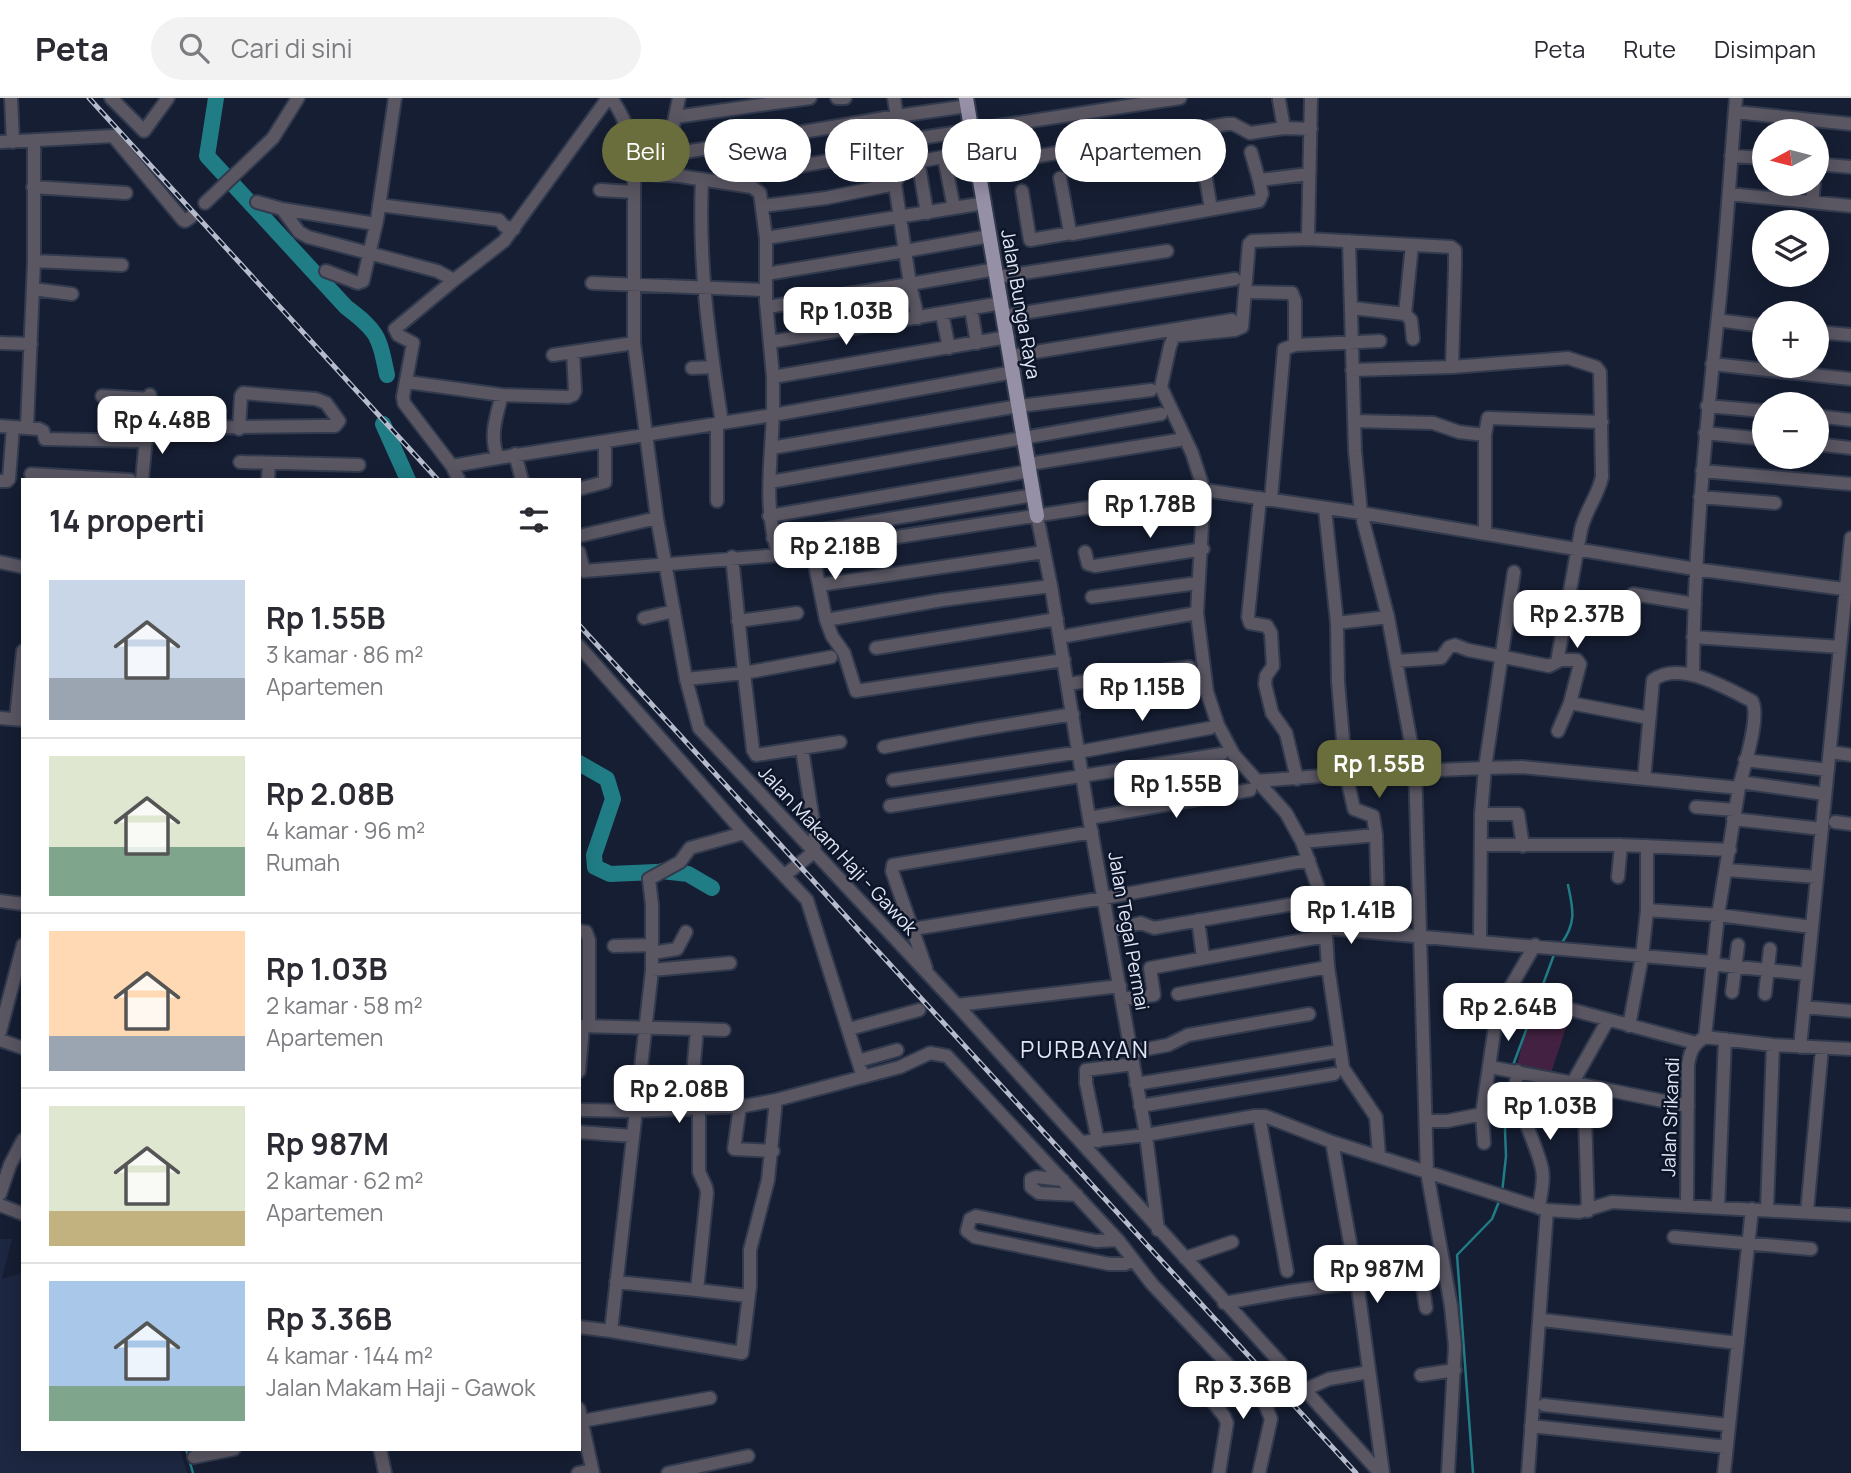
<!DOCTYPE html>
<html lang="id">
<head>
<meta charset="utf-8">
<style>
	body { margin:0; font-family:Manrope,sans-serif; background:#f2f2f3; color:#2b2b33; height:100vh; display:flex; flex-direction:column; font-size:26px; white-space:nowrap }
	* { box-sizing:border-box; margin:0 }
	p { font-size:23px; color:#7c7c81 }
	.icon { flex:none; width:38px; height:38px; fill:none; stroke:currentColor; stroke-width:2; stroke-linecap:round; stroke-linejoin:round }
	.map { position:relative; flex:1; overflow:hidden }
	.sheet { position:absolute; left:21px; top:380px; width:560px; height:973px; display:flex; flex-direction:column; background:#fff; border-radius:0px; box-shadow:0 4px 18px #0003 }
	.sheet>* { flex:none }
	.hud { position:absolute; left:602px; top:21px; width:665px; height:63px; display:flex; gap:14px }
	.needle { width:46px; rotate:263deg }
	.buttons { position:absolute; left:1752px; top:21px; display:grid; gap:14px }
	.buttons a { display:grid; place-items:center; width:77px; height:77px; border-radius:50%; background:#fff; box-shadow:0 4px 18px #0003; font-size:35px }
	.price { position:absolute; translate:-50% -60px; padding:0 16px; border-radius:14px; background:#fff; color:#222; font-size:23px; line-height:46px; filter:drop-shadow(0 2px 4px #0008) }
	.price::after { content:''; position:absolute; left:50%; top:42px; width:21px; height:16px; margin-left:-10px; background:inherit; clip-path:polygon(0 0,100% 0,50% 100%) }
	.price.selected { background:#6a6e3c; color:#fff }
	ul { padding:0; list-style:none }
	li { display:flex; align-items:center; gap:21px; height:175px; padding:0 28px }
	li+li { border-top:2px solid #e1e1e2 }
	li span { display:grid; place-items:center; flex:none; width:196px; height:140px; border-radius:0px; color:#555 }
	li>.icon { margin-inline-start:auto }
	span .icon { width:84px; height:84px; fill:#fffc; stroke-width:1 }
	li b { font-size:30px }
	h2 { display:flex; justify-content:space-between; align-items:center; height:84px; padding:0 28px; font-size:30px }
	.chip { padding:0 24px; border-radius:32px; background:#fff; box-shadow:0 4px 18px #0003; font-size:24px; line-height:63px }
	.chip.selected { background:#6a6e3c; color:#fff }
	header { display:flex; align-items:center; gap:42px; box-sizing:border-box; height:98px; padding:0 35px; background:#fff; border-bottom:2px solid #e1e1e2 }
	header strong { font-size:33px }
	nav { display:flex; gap:38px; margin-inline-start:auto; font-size:24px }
	.search { width:490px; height:63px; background:#f2f2f3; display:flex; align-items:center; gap:18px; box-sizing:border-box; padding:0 24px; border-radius:38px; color:#7c7c81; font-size:26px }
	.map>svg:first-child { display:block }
</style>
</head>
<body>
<header>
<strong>Peta</strong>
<div class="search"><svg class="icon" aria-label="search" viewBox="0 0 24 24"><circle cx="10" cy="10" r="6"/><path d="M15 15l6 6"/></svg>Cari di sini</div>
<nav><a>Peta</a><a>Rute</a><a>Disimpan</a></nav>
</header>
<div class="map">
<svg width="1851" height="1375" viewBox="0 0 1851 1375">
	<rect width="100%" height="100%" fill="#161e33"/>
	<path fill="#1d2741" d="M0,1141h12l-10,40 21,-6v176h157l7,24h-187z"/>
	<path fill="#432142" d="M1543,895l25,11 3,9 -20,60 -34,-6 5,-24z"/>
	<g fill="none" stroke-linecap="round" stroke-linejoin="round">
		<path stroke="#207c85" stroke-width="2.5" d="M1561,846c16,-22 12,-35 7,-59
			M1512,970l43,-116
			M1502,1095l4,-37 -1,-26 6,-52
			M186,1351l7,24
			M1473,1375l-16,-218 35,-36 8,-20"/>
		<path stroke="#207c85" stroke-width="16" d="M216,0l-9,58 139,151c32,24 33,29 41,68
			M383,326l25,56
			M579,665l28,16 6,20 -19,56 1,12 15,7 46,-2
			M662,773l26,3 24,14"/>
		<g stroke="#323a4e" stroke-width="16">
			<path id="minor" d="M11,0l2,44
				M111,0l33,33 24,-33
				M611,0c18,25 21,45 23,75v170l23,175 29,161 13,49 258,277 423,468
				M837,0h8
				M894,0l10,64 -9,22 10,67 85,-15
				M1279,2l5,28
				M1735,14l116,12
				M675,19l135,-19
				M901,43l279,-43
				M0,44l113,-6 70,84 2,1 6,-4
				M1031,46l2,13 194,-33h6l17,9 34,-5 27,1
				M1251,54l8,28
				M667,57l230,-39 71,-10
				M1202,57l9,54
				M1731,58l33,2
				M944,59l10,51
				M918,63l9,52
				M904,66l72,-13
				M1816,66l35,3
				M634,75l46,3 72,11 8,6 6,45v63l7,76 235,-40
				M661,76l6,-19 12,-57
				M1060,80l10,54 2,2 187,-33 3,-7 -3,-14 50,-6
				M702,81c-4,84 7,161 20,244
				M726,81l176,-31
				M33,89l93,6
				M600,92l34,2
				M1022,93l8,49 41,-7
				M1729,96l122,12
				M257,104l25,7 17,23 9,5 129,34 17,9 -59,49 3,6 15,8 -10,54 1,6 48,63 7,14
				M1812,104l2,-18
				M205,105l68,-65 25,-40
				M379,107l120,15 5,6 10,3
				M762,108l64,-8 69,-14
				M282,111l94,15
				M766,140l219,-35
				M1308,141l3,-141
				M1349,143l6,210 6,62 27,104 27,148 12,407 24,134 4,40 -7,127
				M1412,147l-7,69 6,6 2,19
				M34,163l88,4
				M326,173l32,12 5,-2 14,-61 18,-122
				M766,176l139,-23 5,33 -143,23
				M998,179l169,-26
				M454,182l50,-39 104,-143
				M592,185l174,7
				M33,191l39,5
				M1246,194l46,1 3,8v44
				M1352,210l53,6
				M971,211l6,34
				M942,216l7,34
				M1004,218l231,-37
				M918,220l-8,-34 86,-15
				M1724,223l40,5
				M1816,234l35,3
				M770,244l232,-39
				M0,245l31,1
				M553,257l81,-12
				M1011,258l221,-36
				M1712,266l139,15
				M692,270l21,-1
				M1352,272l100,-3
				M773,279v38l241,-43
				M407,284l95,13 66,2 5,-2 2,-4 -2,-39
				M102,298l48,3
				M1707,308l57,5
				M1816,318l35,4
				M1354,323l79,2 26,9 26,3
				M717,325v78
				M0,328l39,3 4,2 2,8 102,2
				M27,329l7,-166v-121
				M148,330l174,-2h13l4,-5 -13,-18 -10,-4 -73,-6 -2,3 -2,33
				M1705,335l59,6
				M1816,346l35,4
				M771,350l248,-42 132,-16
				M515,356l7,26
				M498,360l275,-43c-2,46 -10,96 6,140
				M240,364l119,3
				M1029,366l150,-24
				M452,368l46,-8c-9,-21 -2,-41 4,-63
				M1702,373l149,13
				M31,376l99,6
				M142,382l8,-85
				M268,382l1,-16
				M0,383h7l2,-2 4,-52
				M770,384l391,-68
				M579,391l26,-7v-39
				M1700,399l75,6
				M1260,400l-12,119 2,6 17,3 4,7 2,33 -7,10 -1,8 7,29 14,20 11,46
				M1271,401l13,-150 11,-4 85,-4
				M769,418l261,-45
				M1037,418l14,70 38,232 57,317 12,95
				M1485,436v-99l3,-17 114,4
				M579,438l78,-18
				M773,440l261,-43
				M812,452l14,70 6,16 12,17 12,38 208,-31
				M579,454l5,19 195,-16 425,-65 157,23 334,56 156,21
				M1085,454l3,12 7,2 108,-17
				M732,459l12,116 87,-16
				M0,464l23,5
				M819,487l225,-33
				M1633,496l62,10
				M1092,499l106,-14
				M644,520l30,-7
				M826,522l116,-20 109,-14
				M738,523l59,-8
				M1337,525l51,-6
				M1060,539l137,-24
				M1693,539l147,10
				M579,548l165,187 63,67 56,177
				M876,550l181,-29
				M1693,575c1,-120 12,-238 25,-357 8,-72 12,-145 18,-218
				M686,581l58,-6 9,77 3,5 84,-13
				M1068,586l121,-17
				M1570,605l79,15
				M0,620l23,2
				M16,621l7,-68
				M1558,633l12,-28 10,-39 -3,-4h-19
				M884,649l91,-17 98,-16
				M1830,654l21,3
				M1745,662l83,10
				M1644,681l9,-99c27,-20 73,8 99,21 9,16 -9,68 -13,87
				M893,682l174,-26 143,-26
				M1256,683l90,-7 -8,-92 -1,-59 -12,-114
				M1740,684l85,12
				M890,708l332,-52
				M1696,709l39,3
				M1481,716h37l5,32
				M1089,720l161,-28
				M1733,721l89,10
				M1835,724l16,2
				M1376,737l-3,-19 -19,-7 -8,-35 139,-6 29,-196
				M1302,744l74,-7 3,96
				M1481,747h140l109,5
				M1727,772l90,7
				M785,777l29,-23 1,-19 -13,-84
				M1618,779l3,-32
				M0,803l23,3
				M1647,812l71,5 94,12
				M1198,822l5,37
				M919,830l185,-30 205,-38
				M1325,830l155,14
				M1110,832l31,-7 13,5 169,-29
				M579,833l7,1 3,8v86
				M614,848l38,-1
				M652,855l25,-4 9,-17
				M1713,864l-233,-20 1,-128 4,-46 37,-1 217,21 -21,127 -13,122 68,8 78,4
				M1719,867l88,9
				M926,870l-34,-97 1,-6 199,-33
				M652,872l78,-7
				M1732,894l6,-47
				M1178,896l150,-27
				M1765,896l5,-45
				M1122,901l32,-4 -4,-27 176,-32
				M957,907l163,-19
				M1804,909l47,4
				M1569,911l127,34
				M579,928l118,3 -7,78
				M1629,928l13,-69 5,-47v-64
				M697,931l27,1
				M849,931l70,-19
				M0,934l23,-87
				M0,942l23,8
				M1800,949l51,-509
				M1131,954l37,-7 20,-10 121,-21
				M858,963l39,-11
				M1490,969l94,18
				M579,973l4,-45
				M1517,973c-6,32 19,68 25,98 3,12 -2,27 -3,39
				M1573,984l35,-62
				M1136,986l204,-33
				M740,1008l-6,43 39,2
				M1140,1008l194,-32
				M579,1012l56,1 109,-5 32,-6 124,-33 30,-14 17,3 171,184 34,44 113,120 6,15 -12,54
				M1259,1018l28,155
				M1426,1023h21l35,-7
				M579,1034l53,4
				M1098,1043l-12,-58v-13l47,-6
				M1082,1044l64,-7 109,-19h10l67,26 215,68 32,2 33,-10 239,13
				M1332,1044l25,139 26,192
				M1484,1045l-2,-29 14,-95 7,-19 32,-55
				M1379,1057l-3,-38 -33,-49 -15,-101 -4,-63 -22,-62 -16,-29 -52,-58 -16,-30 -11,-33 -10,-79 7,-123 -12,-37 -31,-66 9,-41 4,-10 61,-6 7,-3 7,-83 3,-3 56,-2 143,8 4,3v16l-3,101 116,-9 28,9 4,5 2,105c-4,19 -17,34 -21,53l-24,132 -8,4 -81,-16 -13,-5 -6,2 -8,11 -45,3
				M1063,1082l-27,-3 -5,2v8l8,6 38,2
				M0,1096l10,-29 13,-25
				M0,1107l23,9
				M1687,1107l1,-140c2,-13 5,-21 17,-28
				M1718,1110l7,-169
				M1767,1111l6,-164
				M1588,1113l-4,-126 104,21
				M1807,1114l15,-164
				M1674,1139l137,12
				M1118,1142l-22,1 -120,-25 -6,3 -3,12 8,6 134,27h16l8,-4
				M1185,1160l47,-16
				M1421,1177l5,33
				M616,1184l81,8 10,-97 -1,-6 -7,-15v-65
				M697,1192l51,6
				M1224,1205l68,-12 152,-21
				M1543,1222l195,23
				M579,1229l32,4 41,-361v-65l-3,-26 31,-17 10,-14 54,-15
				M611,1233l131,22 8,-67v-36l18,-70 8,-80
				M1421,1277l34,-5
				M1200,1288l24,30 3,7 -8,50
				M1304,1292l25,-11 40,-7
				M1544,1307l185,20
				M579,1311l14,64
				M582,1323l128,-23
				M1531,1328l196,21
				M380,1351l5,24
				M194,1359l40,-8
				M578,1375l14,-3
				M668,1375l80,-17
				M1528,1375l19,-263
				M1724,1375l28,-264"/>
		</g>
		<g stroke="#323a4e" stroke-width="18">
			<path id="major" d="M966,0l71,418"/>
		</g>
		<use href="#minor" stroke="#5a5763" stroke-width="12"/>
		<use href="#major" stroke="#9690a7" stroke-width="14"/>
		<g stroke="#b6bccc" stroke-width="5">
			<path id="rail" d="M89,0l349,382
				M579,527l777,848"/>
		</g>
		<use href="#rail" stroke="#0d1528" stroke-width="2.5" stroke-dasharray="8" stroke-linecap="butt"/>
	</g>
	<g text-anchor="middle" stroke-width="5" stroke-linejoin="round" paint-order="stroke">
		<g font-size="19" fill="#e0e6f4" stroke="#0d1528">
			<text transform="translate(1021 206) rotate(80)" y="7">Jalan Bunga Raya</text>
			<text transform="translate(838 752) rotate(47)" y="7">Jalan Makam Haji - Gawok</text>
			<text transform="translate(1129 833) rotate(80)" y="7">Jalan Tegal Permai</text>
			<text transform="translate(1670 1019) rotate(-88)" y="7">Jalan Srikandi</text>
		</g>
		<g font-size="23" letter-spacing="2" fill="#e0e6f4" stroke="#0d1528">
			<text x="1085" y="960">PURBAYAN</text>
		</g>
	</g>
</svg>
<div class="buttons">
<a><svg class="needle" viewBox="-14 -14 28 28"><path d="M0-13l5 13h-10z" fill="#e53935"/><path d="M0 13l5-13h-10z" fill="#7c7c81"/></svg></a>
<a><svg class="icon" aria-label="layers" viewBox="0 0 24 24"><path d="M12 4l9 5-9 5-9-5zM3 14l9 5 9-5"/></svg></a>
<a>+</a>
<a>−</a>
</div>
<b class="price" style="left:846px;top:249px">Rp 1.03B</b>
<b class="price" style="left:162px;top:358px">Rp 4.48B</b>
<b class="price" style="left:1150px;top:442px">Rp 1.78B</b>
<b class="price" style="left:835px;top:484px">Rp 2.18B</b>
<b class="price" style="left:1577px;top:552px">Rp 2.37B</b>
<b class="price" style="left:1142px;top:625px">Rp 1.15B</b>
<b class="price selected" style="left:1379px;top:702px">Rp 1.55B</b>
<b class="price" style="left:1176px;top:722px">Rp 1.55B</b>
<b class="price" style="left:1351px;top:848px">Rp 1.41B</b>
<b class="price" style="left:1508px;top:945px">Rp 2.64B</b>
<b class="price" style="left:679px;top:1027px">Rp 2.08B</b>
<b class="price" style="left:1550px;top:1044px">Rp 1.03B</b>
<b class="price" style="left:1377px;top:1207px">Rp 987M</b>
<b class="price" style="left:1243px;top:1323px">Rp 3.36B</b>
<div class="hud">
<a class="chip selected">Beli</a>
<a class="chip">Sewa</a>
<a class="chip">Filter</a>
<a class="chip">Baru</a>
<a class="chip">Apartemen</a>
</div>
<section class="sheet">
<h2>14 properti<svg class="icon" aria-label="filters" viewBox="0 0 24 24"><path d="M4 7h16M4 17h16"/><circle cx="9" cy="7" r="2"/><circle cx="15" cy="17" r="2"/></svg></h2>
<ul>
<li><span style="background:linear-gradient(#c9d6e8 70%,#9aa5b1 0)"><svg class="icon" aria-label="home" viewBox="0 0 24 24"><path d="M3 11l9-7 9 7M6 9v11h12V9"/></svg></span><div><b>Rp 1.55B</b><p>3 kamar · 86 m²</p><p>Apartemen</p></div></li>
<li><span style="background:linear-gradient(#dfe7d0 65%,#7fa58c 0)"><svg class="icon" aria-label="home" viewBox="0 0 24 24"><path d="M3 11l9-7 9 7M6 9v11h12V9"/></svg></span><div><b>Rp 2.08B</b><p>4 kamar · 96 m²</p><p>Rumah</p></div></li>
<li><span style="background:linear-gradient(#ffd9b3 75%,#9aa5b1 0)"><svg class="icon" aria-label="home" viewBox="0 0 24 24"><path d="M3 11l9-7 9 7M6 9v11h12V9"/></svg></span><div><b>Rp 1.03B</b><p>2 kamar · 58 m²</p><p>Apartemen</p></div></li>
<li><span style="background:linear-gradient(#dfe7d0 75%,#c2b280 0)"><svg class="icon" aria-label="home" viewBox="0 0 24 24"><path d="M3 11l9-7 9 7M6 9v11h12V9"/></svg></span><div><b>Rp 987M</b><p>2 kamar · 62 m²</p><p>Apartemen</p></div></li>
<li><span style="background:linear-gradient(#a9c7e8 75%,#7fa58c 0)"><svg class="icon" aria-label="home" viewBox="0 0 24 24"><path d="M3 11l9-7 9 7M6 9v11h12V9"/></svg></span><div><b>Rp 3.36B</b><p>4 kamar · 144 m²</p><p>Jalan Makam Haji - Gawok</p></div></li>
</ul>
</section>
</div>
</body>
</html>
